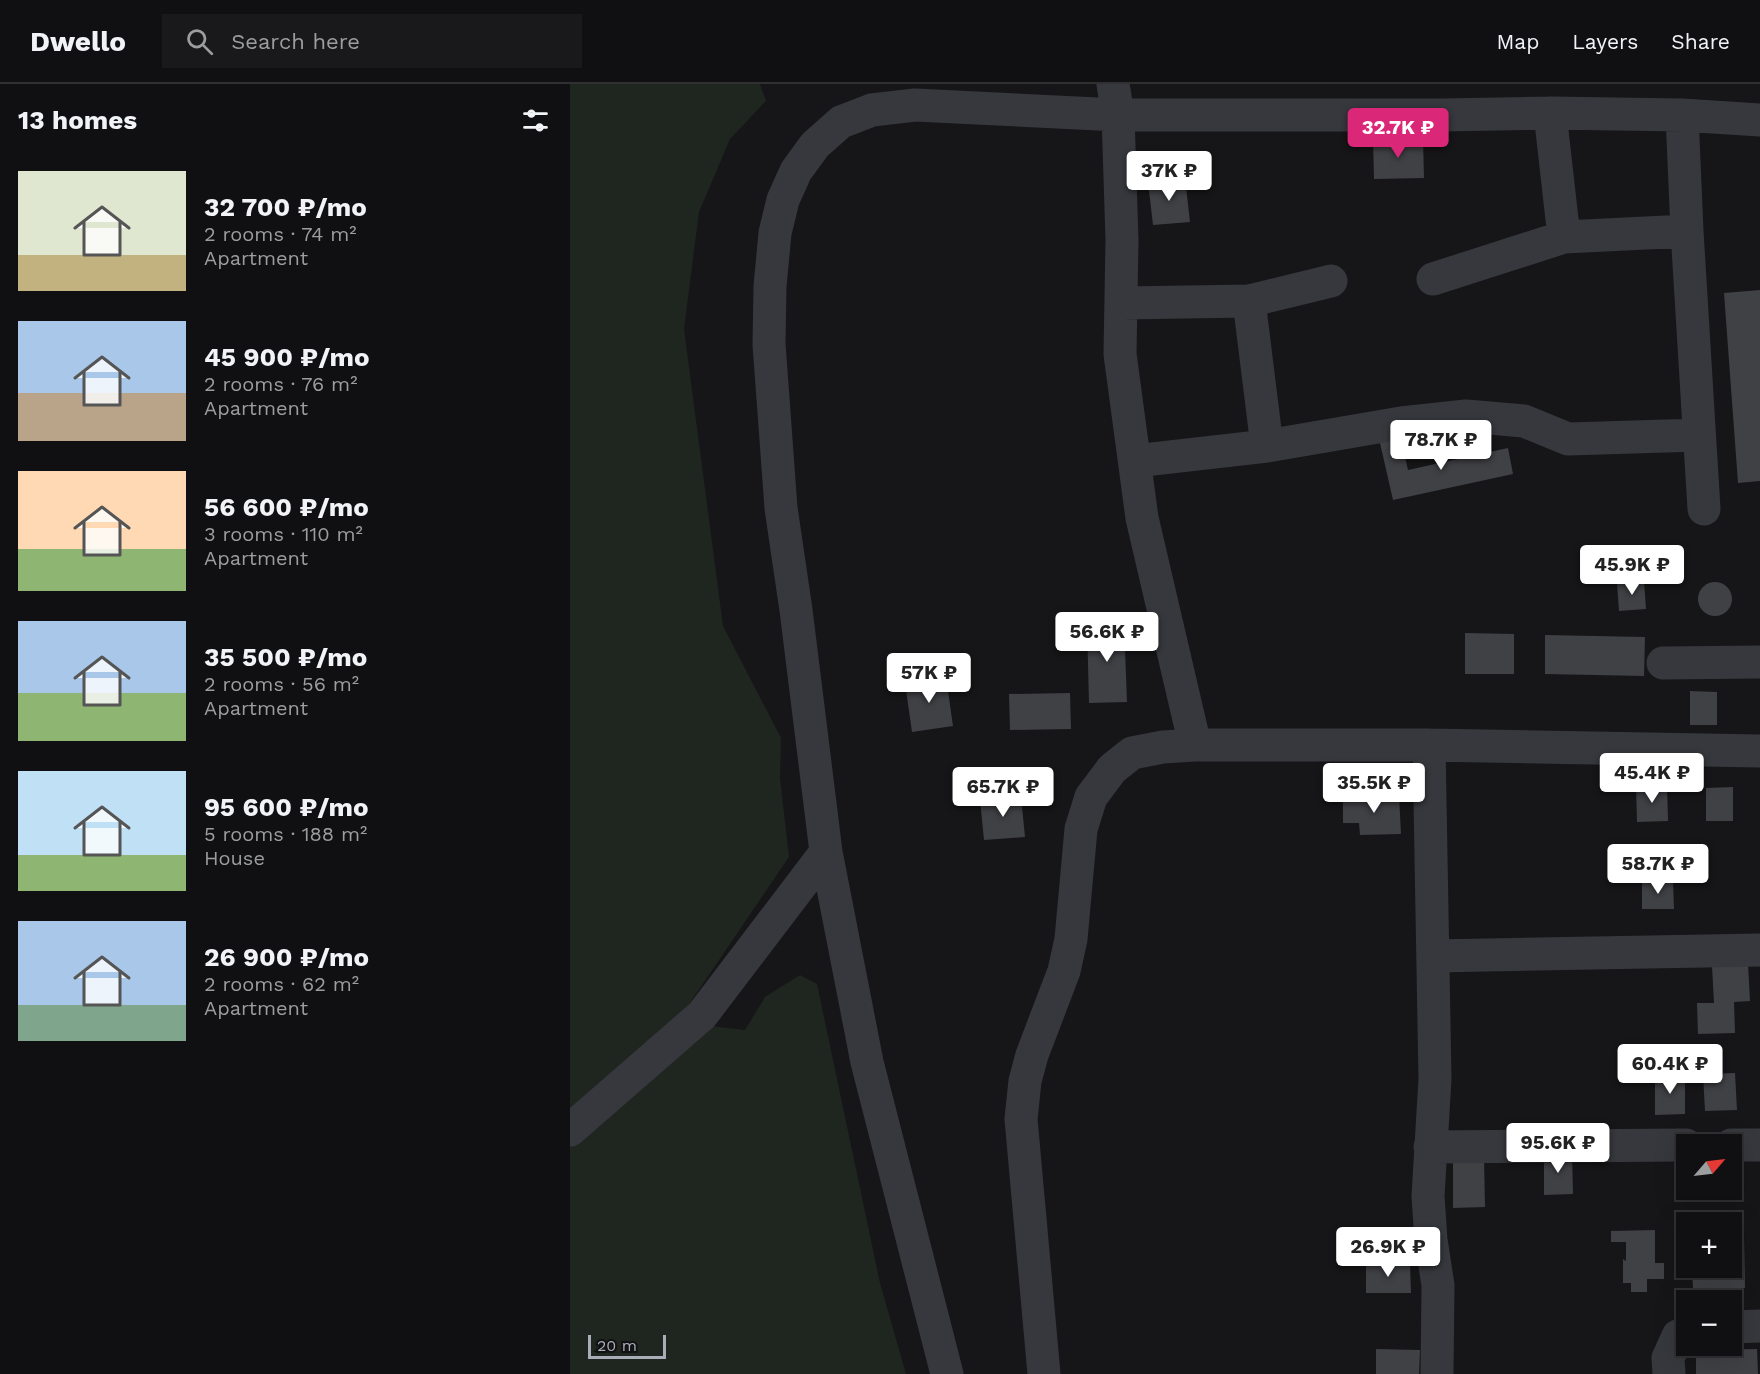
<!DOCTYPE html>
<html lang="en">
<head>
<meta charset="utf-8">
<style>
	body { margin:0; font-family:"Work Sans",sans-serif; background:#19191b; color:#f1f3f6; height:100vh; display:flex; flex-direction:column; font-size:22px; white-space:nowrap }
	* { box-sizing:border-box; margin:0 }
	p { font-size:20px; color:#9c9d9f }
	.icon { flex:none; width:33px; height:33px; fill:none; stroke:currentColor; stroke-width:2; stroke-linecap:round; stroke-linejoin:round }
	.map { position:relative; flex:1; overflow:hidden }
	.panel { display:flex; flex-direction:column; background:#101012; width:570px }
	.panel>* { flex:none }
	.needle { width:39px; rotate:62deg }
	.buttons { position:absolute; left:1106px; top:1050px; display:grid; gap:12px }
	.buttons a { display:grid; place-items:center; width:66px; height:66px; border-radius:0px; background:#101012; box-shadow:0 6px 24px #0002,0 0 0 2px #303032; font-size:30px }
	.scale { position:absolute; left:18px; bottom:15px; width:78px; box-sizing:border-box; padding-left:6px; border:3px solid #a8adb8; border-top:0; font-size:16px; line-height:21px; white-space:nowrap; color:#a8adb8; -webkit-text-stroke:4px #111113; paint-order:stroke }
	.price { position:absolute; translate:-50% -51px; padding:0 14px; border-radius:6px; background:#fff; color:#222; font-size:20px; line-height:39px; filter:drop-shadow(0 2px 3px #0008) }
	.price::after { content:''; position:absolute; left:50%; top:36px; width:18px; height:14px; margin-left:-9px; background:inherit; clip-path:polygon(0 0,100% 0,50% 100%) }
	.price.selected { background:#db2777; color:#fff }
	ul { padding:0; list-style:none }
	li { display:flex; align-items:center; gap:18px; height:150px; padding:0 18px }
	li span { display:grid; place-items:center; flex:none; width:168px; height:120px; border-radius:0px; color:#555 }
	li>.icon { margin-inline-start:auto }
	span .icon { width:72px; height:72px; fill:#fffc; stroke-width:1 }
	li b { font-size:26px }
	h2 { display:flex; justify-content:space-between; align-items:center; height:72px; padding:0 18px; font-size:26px }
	header { display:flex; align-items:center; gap:36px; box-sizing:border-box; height:84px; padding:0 30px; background:#101012; border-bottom:2px solid #303032 }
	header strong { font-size:28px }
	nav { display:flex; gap:33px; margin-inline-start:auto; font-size:21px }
	.search { width:420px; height:54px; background:#19191b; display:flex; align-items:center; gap:15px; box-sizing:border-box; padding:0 21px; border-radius:0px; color:#9c9d9f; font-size:22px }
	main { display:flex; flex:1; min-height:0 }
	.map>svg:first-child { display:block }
</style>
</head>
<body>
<header>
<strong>Dwello</strong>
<div class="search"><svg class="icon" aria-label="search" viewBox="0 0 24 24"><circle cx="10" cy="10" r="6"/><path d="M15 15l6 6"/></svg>Search here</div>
<nav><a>Map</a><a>Layers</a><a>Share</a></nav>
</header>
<main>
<section class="panel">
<h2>13 homes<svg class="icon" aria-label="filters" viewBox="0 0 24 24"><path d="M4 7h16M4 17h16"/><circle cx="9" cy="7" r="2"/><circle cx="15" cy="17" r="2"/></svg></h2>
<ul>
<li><span style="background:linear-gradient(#dfe7d0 70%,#c2b280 0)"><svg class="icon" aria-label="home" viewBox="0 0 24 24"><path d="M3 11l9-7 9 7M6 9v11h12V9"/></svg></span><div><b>32 700 ₽/mo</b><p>2 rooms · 74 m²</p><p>Apartment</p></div></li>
<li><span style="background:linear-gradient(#a9c7e8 60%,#b9a48a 0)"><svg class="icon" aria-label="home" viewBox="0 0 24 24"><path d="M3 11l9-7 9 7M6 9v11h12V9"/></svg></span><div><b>45 900 ₽/mo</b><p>2 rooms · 76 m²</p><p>Apartment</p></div></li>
<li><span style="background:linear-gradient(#ffd9b3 65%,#8fb573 0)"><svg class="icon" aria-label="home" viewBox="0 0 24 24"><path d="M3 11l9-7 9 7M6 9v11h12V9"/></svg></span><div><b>56 600 ₽/mo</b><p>3 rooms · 110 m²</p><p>Apartment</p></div></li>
<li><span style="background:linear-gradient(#a9c7e8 60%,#8fb573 0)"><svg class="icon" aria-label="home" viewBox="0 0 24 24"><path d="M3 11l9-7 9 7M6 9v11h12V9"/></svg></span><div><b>35 500 ₽/mo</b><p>2 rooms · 56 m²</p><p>Apartment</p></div></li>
<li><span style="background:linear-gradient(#bfe0f5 70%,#8fb573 0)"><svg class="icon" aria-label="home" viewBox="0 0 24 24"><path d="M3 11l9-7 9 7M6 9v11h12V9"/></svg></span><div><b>95 600 ₽/mo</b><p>5 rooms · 188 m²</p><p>House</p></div></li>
<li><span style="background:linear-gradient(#a9c7e8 70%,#7fa58c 0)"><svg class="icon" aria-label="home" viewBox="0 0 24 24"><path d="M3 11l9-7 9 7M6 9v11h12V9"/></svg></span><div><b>26 900 ₽/mo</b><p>2 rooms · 62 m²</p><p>Apartment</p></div></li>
</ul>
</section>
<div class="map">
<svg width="1190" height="1290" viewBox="0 0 1190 1290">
	<rect width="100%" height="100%" fill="#161618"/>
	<path fill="#1e261f" d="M0,0h190l6,17 -36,38 -31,73 -15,117 39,297 58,112 -1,40 9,79 -112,165 68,8 20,-33 35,-22 17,9 63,299 26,91h-336z"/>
	<path fill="#404145" d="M853,54l1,40 -50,1 -1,-40z
		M615,94l5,44 -37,3 -5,-43z
		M1190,206v191l-22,2 -14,-190z
		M831,355l7,31 100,-22 5,26 -120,26 -13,-57z
		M1074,497l2,28 -27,2 -2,-28z
		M1128 515a17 17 0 1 1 34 0a17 17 0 1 1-34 0Z
		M554,539l3,79 -38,1 -2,-79z
		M895,549l49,1v40h-49z
		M975,551l100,2 -1,39 -99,-2z
		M376,593l7,49 -41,6 -7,-49z
		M1120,607l27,1v33h-27z
		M500,609l1,36 -61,1 -1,-36z
		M1097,701l1,36 -31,1 -1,-36z
		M1163,703v34h-27v-33z
		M829,711l2,39 -41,1 -1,-12h-16v-26z
		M451,712l4,41 -41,3 -4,-40z
		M1072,796h31l1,29h-32z
		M1178,880l2,37 -16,1 1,31 -37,1 -1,-31h17l-2,-37z
		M1165,989l2,37 -32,1 -2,-37z
		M1085,992h30v38l-30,1z
		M1002,1068l1,42 -29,1v-42z
		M914,1072l1,51 -32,1v-51z
		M1085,1146v33h9v16h-17v13h-16v-9h-8v-24l3,2v-19h-15v-11z
		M1161,1155h13l1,49 -52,1 -1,-21h39z
		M796,1179h44l1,30h-45z
		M806,1265l44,1 -1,24h-43z
		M1187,1265l1,25h-62v-24z"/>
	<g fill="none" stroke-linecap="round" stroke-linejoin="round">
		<path stroke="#37383d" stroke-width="33" d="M543,0l5,31 4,125 -2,114 22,164 53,227
			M980,29l14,124
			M1112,31l5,116 17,278
			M863,195l131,-42 123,-6
			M679,217l18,145
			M552,219l127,-2 82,-20
			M565,377l132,-15 134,-23 65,-7 58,5 44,18 131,-4
			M1093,579l97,-1
			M859,661l6,334 -7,117 3,44 7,45 -1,89
			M863,872l327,-6
			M0,1046l132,-115 124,-163
			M1161,1061h29
			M860,1063l256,-2
			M1161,1243l29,-1
			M377,1290l-80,-312 -41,-210 -30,-242 -15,-102 -12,-164 1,-58 5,-53 8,-33 13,-29 19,-26 26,-23 31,-12 43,-5 203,10h323l109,-2 132,2 78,5
			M474,1290l-23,-255 4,-38 7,-26 32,-84 7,-32 10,-110 10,-32 21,-28 20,-16 31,-6 32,-2h234l331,6
			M1099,1290l-1,-16 10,-22 8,-3"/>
	</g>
</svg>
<div class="buttons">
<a><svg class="needle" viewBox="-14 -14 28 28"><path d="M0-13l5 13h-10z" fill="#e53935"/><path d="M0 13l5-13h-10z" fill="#9c9d9f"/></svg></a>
<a>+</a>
<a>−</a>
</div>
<div class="scale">20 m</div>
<b class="price selected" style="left:828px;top:75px">32.7K ₽</b>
<b class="price" style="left:599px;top:118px">37K ₽</b>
<b class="price" style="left:871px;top:387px">78.7K ₽</b>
<b class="price" style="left:1062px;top:512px">45.9K ₽</b>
<b class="price" style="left:537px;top:579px">56.6K ₽</b>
<b class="price" style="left:359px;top:620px">57K ₽</b>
<b class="price" style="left:1082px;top:720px">45.4K ₽</b>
<b class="price" style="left:804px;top:730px">35.5K ₽</b>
<b class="price" style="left:433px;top:734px">65.7K ₽</b>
<b class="price" style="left:1088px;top:811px">58.7K ₽</b>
<b class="price" style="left:1100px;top:1011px">60.4K ₽</b>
<b class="price" style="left:988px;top:1090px">95.6K ₽</b>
<b class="price" style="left:818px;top:1194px">26.9K ₽</b>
</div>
</main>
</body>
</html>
